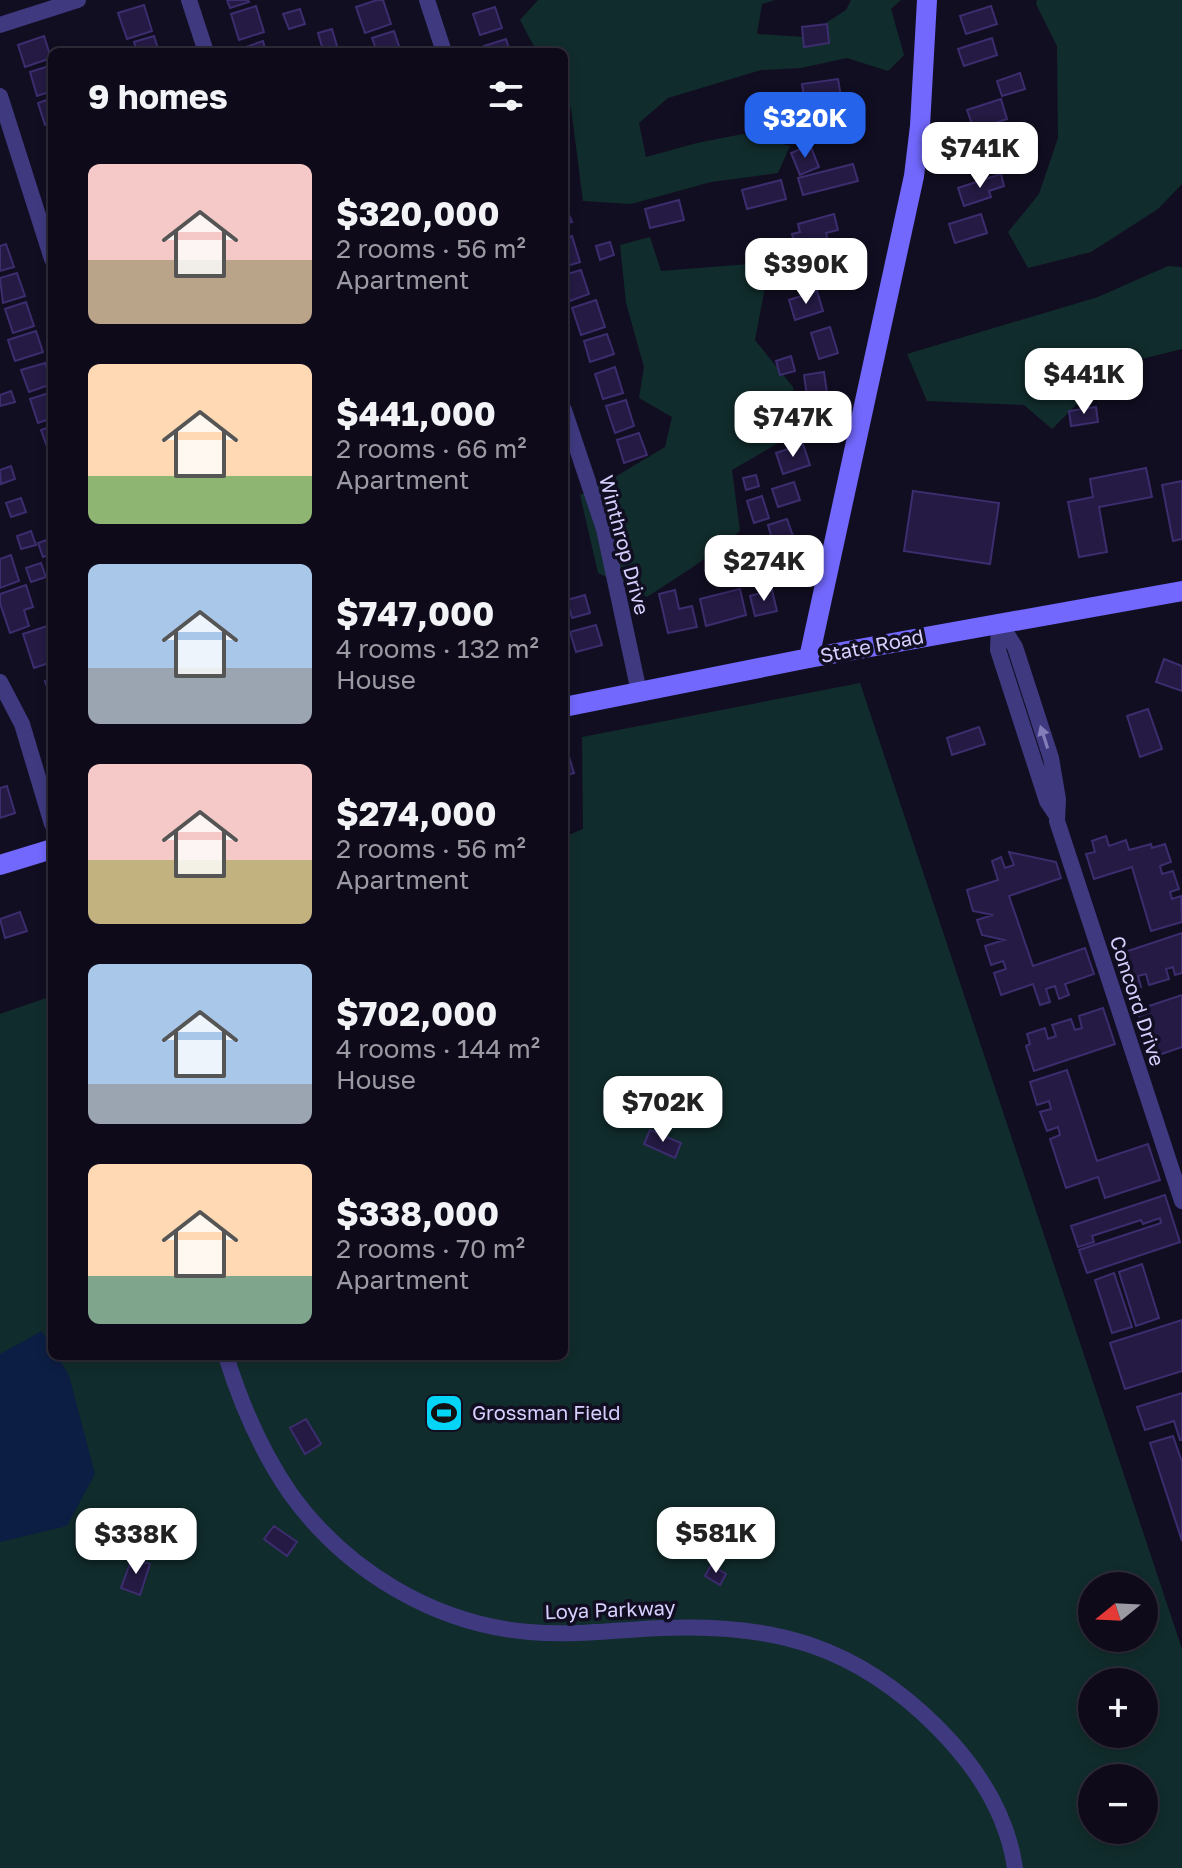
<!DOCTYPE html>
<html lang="en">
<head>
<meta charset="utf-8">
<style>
	body { margin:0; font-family:"Golos Text",sans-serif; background:#1c1827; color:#f1f3f6; height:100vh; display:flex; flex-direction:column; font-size:30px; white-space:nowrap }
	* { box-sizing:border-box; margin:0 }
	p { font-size:26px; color:#9b9aa2 }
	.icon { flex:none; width:44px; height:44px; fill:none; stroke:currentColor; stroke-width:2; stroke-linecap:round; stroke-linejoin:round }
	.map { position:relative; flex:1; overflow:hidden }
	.details { position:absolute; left:48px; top:48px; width:520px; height:1312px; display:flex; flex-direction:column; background:#0e0a1a; border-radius:12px; box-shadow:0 4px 12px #0003,0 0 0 2px #2e2b39 }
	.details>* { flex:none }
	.needle { width:52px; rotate:252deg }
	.controls { position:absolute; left:1078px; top:1572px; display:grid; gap:16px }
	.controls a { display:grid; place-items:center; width:80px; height:80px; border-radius:50%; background:#0e0a1a; box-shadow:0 4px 12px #0003,0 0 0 2px #2e2b39; font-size:40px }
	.price { position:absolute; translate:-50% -68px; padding:0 18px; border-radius:16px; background:#fff; color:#222; font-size:26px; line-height:52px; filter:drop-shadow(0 2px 4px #0008) }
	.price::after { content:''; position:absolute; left:50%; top:48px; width:24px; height:18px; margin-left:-12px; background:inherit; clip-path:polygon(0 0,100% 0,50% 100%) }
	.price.current { background:#2563eb; color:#fff }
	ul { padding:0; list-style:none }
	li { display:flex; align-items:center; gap:24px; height:200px; padding:0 40px }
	li span { display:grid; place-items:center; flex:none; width:224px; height:160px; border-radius:12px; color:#555 }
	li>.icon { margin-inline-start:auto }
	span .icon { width:96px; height:96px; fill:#fffc; stroke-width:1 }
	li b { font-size:34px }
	h2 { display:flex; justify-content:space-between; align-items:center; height:96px; padding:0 40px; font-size:34px }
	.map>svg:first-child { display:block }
</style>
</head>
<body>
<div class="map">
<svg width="1182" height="1868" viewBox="0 0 1182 1868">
	<rect width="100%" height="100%" fill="#120e22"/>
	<path fill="#112c2c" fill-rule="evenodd" d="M538,0h237l-13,4 -5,30 47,3 42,-27 5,-10h50l-10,9 13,46 -16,16 -41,-13 -46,10 -40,2 -93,28 -29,25 7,34 51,-14 46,-9 47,12 -12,27 -67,9 -80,22 -48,-3 -12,-93 -7,-3v-53h-27l-17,-32z
		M1037,0h145v184l-24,25 -67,43 -63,16 -20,-36 31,-38 19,-56 -1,-92 -21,-42z
		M650,237l11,34 88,-7 17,18 -11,58 38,47 6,34 -24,24 -43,25 8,61 -44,34 -49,32 -49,-24 -18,-78 25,-12 60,-36 7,-30 -33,-19 5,-31 -18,-64 -6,-58z
		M1168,266l14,1v82l-85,21 -25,2 12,25 -32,32 -28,-24 -97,-4 -20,-47 191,-57z
		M860,683l322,966v219h-1182v-854l52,-18v360h512v-519l19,-8 -1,-92zM1092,1586h52v52h-52zM1092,1682h52v52h-52zM1092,1778h52v52h-52z"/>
	<path fill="#0c1e43" d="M42,1331l10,16v9h5l12,19 26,99 -28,52 -67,16v-188z"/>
	<path fill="#241a43" stroke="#3c2d6e" stroke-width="2" d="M227,0h21l1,2 -19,6z
		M377,0h6l8,24 -26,9 -9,-26z
		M144,5l8,26 -25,8 -9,-26z
		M256,6l8,26 -25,8 -8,-26z
		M991,6l6,18 -31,10 -6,-18z
		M495,7l7,21 -22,7 -7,-21z
		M300,9l5,15 -16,5 -6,-15z
		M827,24l2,19 -25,4 -2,-20z
		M332,29l5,17 -14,4 -5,-17z
		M394,31l7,21h-24l-5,-14z
		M44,36l7,22 -26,9 -7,-22z
		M154,36l5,16h-22l-3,-10z
		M992,38l5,17 -33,11 -6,-17z
		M506,39l4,13h-25l-1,-6z
		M263,41l3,11h-21l-2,-4z
		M49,66l3,25 -15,5 -7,-24z
		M1020,73l5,16 -23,7 -5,-15z
		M838,79l4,24 -36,6 -4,-25z
		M52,98v24l-7,3 -7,-22z
		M1001,99l6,20 -33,11 -7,-20z
		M996,141l6,19 -35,11 -6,-18z
		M810,145l9,22 -19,8 -9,-22z
		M853,164l5,17 -55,14 -5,-17z
		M1001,174l3,12 -15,5 2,6 -27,9 -6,-18z
		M781,180l5,19 -39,10 -5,-19z
		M679,200l5,20 -34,8 -5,-19z
		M564,202l8,20 -8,3z
		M834,214l4,16 -12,3 2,8 -32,9 -4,-16 8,-2 -2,-8z
		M981,214l6,19 -32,10 -6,-19z
		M572,236l8,26 -16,5v-28z
		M610,242l4,13 -14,5 -4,-14z
		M6,244l8,23 -14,4v-25z
		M581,270l8,24 -19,7 -6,-26z
		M17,273l8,23 -22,7 -3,-25z
		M817,291l6,20 -28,9 -6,-20z
		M596,300l9,27 -24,8 -9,-27z
		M26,302l8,24 -21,7 -8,-24z
		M830,327l8,26 -19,6 -8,-26z
		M36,331l7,21 -28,9 -7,-21z
		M607,334l7,20 -24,8 -6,-21z
		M791,356l4,15 -15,4 -4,-14z
		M45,363l7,21 -23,8 -8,-22z
		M615,367l8,26 -20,6 -8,-25z
		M824,372l3,21 -20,3 -3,-21z
		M11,391l4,11 -15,4v-11z
		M52,392v26l-14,5 -8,-24z
		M626,400l8,26 -19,7 -9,-27z
		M1096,407l2,15 -27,4 -2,-15z
		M52,426v25l-3,1 -8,-22z
		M639,433l8,22 -23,8 -7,-23z
		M803,444l7,21 -27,9 -7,-21z
		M11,466l4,13 -14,5 -1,-14z
		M1146,468l6,29 -53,10 8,45 -28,5 -11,-55 25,-5 -3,-18z
		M756,475l3,11 -13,4 -3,-12z
		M1182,481v58l-9,2 -11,-56z
		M794,482l6,18 -22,7 -6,-18z
		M913,491l86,12 -9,61 -86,-13z
		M762,496l7,22 -15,5 -7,-22z
		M21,498l5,14 -15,5 -5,-14z
		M787,519l7,20 -20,7 -6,-21z
		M31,531l5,14 -15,4 -4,-13z
		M52,538v16l-9,3 -5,-14z
		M11,555l8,26 -19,7v-29z
		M41,563l5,14 -15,5 -5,-14z
		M26,585l7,22 -9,3 5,16 -19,7 -10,-30v-9z
		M740,589l6,26 -40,11 -6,-27z
		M675,590l4,19 13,-3 5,21 -29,6 -9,-39z
		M772,590l5,21 -22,5 -5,-20z
		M585,595l5,18 -18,5 -5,-18z
		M50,625l2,37 -18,6 -11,-34z
		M596,625l6,20 -26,7 -6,-20z
		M1164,659l18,7v25l-26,-9z
		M52,678v24l-7,-21z
		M1148,709l14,40 -22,8 -13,-41z
		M979,727l6,17 -33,11 -5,-17z
		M567,750l7,23 -10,3v-25z
		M7,786l8,27 -15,5v-30z
		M1106,836l3,10 17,-6 3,10 22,-6 1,4 13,-4 6,18 -11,4 2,8 11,-3 6,18 -9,3 2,7 9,-3 1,26 -31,9 -19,-64 -38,12 -8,-25 9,-2 -3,-11z
		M1009,852l47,10 5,16 -52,18 24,70 52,-18 9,26 -29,10 4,11 -10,4 -4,-13 -9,3 4,13 -10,3 -7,-21 -32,11 -7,-22 12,-4 -3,-8 -12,4 -6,-19 19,-6 -22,-5 -5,-15 16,-5 -20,-4 -6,-21 31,-10 -6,-19 9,-4 4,11 9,-3z
		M20,912l7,19 -22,7 -5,-19z
		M1182,933v40l-7,2 -2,-8 -7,2 3,10 -20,6 -3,-11 -8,2 3,11 -10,3 -12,-36z
		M1182,995v52l-29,10 -16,-47z
		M1103,1008l12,36 -81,27 -8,-25 4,-2 -3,-10 18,-6 3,11 8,-3 -4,-11 19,-6 4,11 7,-2 -3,-12z
		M1067,1070l30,91 51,-17 12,36 -55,18 -7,-21 -32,11 -16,-49 10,-4 -2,-8 -11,4 -7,-19 11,-3 -2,-8 -12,4 -7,-23z
		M650,1130l31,13 -6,15 -31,-14z
		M1165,1195l15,47 -93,31 -8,-23 82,-27 -1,-5 -17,6 -2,-4 -49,16 2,6 -16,5 -7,-21z
		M1142,1264l17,54 -23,8 -17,-54z
		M1114,1273l18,54 -20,6 -17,-53z
		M1182,1320v51l-57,18 -15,-46z
		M1182,1393v47h-2l-6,-19 -29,9 -8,-23z
		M306,1419l15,25 -16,10 -15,-26z
		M1173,1436l9,26v79l-32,-98z
		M274,1526l23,16 -10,14 -23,-17z
		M132,1558l18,6 -10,31 -19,-7z
		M711,1565l15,9 -6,11 -15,-9z"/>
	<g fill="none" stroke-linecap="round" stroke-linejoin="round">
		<path stroke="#3f3980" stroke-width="16" d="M189,0l17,52
			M427,0l17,52
			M0,25l78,-25
			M0,96l52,163
			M564,410l40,119 35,163
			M999,622l16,25 36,111 7,41 -1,22 125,380
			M999,622l-1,28 49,151 8,12
			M0,682l22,42 30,100
			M226,1356c15,48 35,95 64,137 55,77 144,131 239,139 44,4 89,-2 133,-4 112,-5 194,18 275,99 39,39 70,86 78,141"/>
		<path stroke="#7268fd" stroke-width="20" d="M809,658l105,-482 6,-50 7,-126
			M564,707l245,-49 373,-67
			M0,865l52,-16"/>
	</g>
	<defs><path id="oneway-solid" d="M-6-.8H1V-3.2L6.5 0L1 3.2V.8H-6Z" transform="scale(2)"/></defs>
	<use fill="#837db9" href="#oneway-solid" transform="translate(1044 737) rotate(-108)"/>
	<defs>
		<g id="stadium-square" transform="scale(2)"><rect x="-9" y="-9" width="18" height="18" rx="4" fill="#04d4f6" stroke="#120e22"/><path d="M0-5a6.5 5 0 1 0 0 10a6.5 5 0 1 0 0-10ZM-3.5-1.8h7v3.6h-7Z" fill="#111"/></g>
	</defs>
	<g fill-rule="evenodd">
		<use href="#stadium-square" x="444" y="1413"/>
	</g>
	<g text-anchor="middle" stroke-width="7" stroke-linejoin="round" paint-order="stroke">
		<g font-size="20" fill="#d7d0fe" stroke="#120e22">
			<text transform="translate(624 545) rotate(75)" y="7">Winthrop Drive</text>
			<text transform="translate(872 646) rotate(-11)" y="7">State Road</text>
			<text transform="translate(1137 1001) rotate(72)" y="7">Concord Drive</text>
			<text transform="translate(610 1610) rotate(-2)" y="7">Loya Parkway</text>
		</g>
		<g font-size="20" fill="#d7d0fe" stroke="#120e22" text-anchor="start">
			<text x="472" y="1420">Grossman Field</text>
		</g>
	</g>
</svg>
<div class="controls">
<a><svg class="needle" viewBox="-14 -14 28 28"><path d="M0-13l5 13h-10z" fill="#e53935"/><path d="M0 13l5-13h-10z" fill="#9b9aa2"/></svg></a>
<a>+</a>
<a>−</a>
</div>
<b class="price current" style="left:805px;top:160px">$320K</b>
<b class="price" style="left:980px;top:190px">$741K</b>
<b class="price" style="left:806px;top:306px">$390K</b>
<b class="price" style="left:1084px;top:416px">$441K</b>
<b class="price" style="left:793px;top:459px">$747K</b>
<b class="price" style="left:764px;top:603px">$274K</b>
<b class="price" style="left:663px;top:1144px">$702K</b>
<b class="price" style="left:716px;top:1575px">$581K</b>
<b class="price" style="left:136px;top:1576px">$338K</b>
<section class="details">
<h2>9 homes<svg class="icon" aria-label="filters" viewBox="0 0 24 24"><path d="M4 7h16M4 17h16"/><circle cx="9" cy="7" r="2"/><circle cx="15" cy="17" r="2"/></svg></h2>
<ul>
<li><span style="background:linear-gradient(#f6c9c9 60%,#b9a48a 0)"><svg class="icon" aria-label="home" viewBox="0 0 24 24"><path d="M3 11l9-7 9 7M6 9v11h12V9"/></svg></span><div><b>$320,000</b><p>2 rooms · 56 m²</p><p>Apartment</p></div></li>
<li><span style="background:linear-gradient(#ffd9b3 70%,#8fb573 0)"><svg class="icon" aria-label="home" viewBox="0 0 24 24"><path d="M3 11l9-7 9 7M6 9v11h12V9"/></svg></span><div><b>$441,000</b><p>2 rooms · 66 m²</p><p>Apartment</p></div></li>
<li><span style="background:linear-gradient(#a9c7e8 65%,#9aa5b1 0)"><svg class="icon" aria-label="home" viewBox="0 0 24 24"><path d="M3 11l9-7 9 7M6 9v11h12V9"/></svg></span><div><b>$747,000</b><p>4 rooms · 132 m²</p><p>House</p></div></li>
<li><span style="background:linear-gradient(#f6c9c9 60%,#c2b280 0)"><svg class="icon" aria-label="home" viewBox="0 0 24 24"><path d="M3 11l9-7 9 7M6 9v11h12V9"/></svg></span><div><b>$274,000</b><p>2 rooms · 56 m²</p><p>Apartment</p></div></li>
<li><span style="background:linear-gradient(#a9c7e8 75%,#9aa5b1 0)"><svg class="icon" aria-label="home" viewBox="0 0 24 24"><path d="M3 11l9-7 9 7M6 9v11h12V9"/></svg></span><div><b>$702,000</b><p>4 rooms · 144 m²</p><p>House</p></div></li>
<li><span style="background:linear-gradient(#ffd9b3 70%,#7fa58c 0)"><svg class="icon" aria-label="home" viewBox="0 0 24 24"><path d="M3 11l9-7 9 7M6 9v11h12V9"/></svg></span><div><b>$338,000</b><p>2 rooms · 70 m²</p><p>Apartment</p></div></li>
</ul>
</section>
</div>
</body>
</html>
